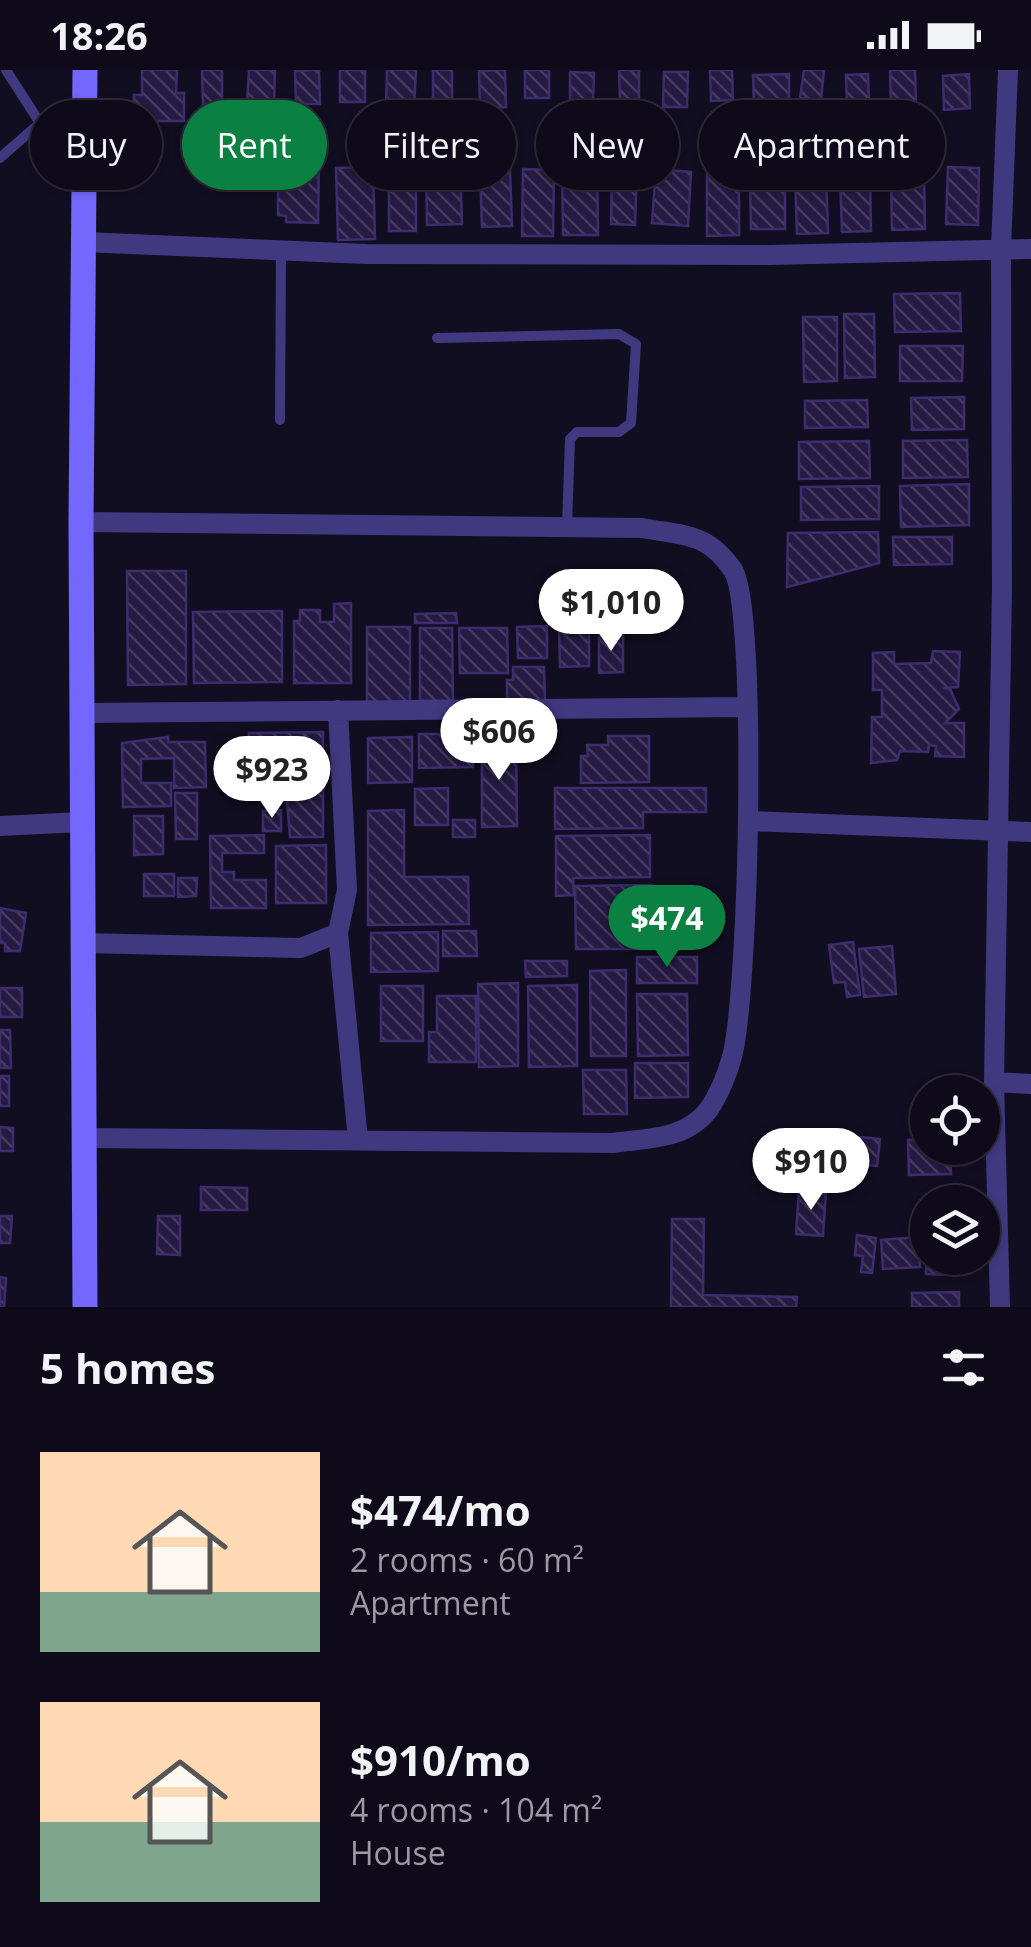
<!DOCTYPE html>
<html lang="en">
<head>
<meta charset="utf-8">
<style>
	body { margin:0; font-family:"Open Sans",sans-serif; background:#171322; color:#f1f3f6; height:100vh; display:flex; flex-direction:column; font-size:38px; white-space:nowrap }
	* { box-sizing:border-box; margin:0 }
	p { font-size:32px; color:#9b9aa2 }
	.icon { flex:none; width:55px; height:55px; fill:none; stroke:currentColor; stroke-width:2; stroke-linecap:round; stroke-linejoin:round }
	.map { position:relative; height:1237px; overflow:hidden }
	.drawer { display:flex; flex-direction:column; background:#0e0a19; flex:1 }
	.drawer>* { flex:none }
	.hud { position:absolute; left:30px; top:30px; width:972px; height:90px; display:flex; gap:20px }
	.fabs { position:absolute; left:910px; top:1005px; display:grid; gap:20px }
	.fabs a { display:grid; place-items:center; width:90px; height:90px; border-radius:50%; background:#0e0a19; box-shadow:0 2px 8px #0004,0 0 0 2px #2e2b38; font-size:50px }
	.price { position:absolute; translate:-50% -85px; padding:0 22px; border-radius:35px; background:#fff; color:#222; font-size:32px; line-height:65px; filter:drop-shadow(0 2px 5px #0008) }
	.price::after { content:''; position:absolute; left:50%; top:60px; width:30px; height:22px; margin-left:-15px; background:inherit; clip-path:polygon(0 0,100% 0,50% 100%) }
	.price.active { background:#0b8043; color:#fff }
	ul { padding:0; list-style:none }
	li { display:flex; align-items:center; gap:30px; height:250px; padding:0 40px }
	li span { display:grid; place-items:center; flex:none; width:280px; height:200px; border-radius:0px; color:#555 }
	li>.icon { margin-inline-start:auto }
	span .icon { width:120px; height:120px; fill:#fffc; stroke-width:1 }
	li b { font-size:42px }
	h2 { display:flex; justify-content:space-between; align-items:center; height:120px; padding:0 40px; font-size:42px }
	.pill { padding:0 35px; border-radius:45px; background:#0e0a19; box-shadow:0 2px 8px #0004,0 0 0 2px #2e2b38; font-size:35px; line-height:90px }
	.pill.active { background:#0b8043; color:#fff }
	.status { display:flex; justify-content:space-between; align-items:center; height:70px; padding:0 50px; background:#0e0a19; direction:ltr }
	.status svg { height:28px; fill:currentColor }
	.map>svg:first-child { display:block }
</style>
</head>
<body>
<div class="status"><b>18:26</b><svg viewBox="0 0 49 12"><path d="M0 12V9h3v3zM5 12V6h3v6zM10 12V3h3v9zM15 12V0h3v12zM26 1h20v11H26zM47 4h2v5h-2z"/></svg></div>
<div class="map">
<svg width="1031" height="1237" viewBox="0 0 1031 1237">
	<defs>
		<pattern id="building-back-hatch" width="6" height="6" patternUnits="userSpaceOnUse" patternTransform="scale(2.5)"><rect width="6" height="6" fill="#241a42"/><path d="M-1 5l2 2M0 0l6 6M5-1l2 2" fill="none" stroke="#433a5e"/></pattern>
	</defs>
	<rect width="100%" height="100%" fill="#120e21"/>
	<path fill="url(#building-back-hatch)" stroke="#3d2c6e" stroke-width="2.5" d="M142,0h35l-1,23h8v28h-51l1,-26h8z
		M202,0h20v34h-19z
		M249,0h26l-1,33 -27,-1z
		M319,0l1,34h-24l-1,-33z
		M340,0h25v32h-25z
		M387,0h29l-2,38 -28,-1z
		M433,0h19v30h-19z
		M505,0l1,37 -26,1 -1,-37z
		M525,0h24v28h-24z
		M619,0h20v29l-19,1z
		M710,0h22l1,30 -22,1z
		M804,0h20l-3,30 -21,-2z
		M890,0h25l1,34 -25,1z
		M570,2l24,1 -1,30h-23z
		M664,2h24l-1,35h-24z
		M789,4v32l-35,1 -1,-32z
		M868,4l1,31h-22l-1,-30z
		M969,4l1,34 -26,2 -1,-34z
		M791,42l1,26 -41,1 -1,-25z
		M288,91h31l-1,62 -32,-1v-6l-8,-1v-32l10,1z
		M460,93l2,61 -35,1 -1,-61z
		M597,93l1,72h-35l-1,-71z
		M373,97l2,72 -37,1 -2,-72z
		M948,97l31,1 -1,57 -32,-1z
		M510,99l2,57 -30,1 -2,-57z
		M523,99l31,1 -1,66h-31z
		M656,99l35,3 -3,54 -36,-3z
		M389,100h27v61h-27z
		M612,100h25l-2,55 -24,-1z
		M707,102h32v63l-32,1z
		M826,103l2,60 -31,1 -2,-60z
		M870,105l1,56 -29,1 -2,-56z
		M891,106h33l1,53 -33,1z
		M750,107h35v52h-34z
		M960,223l1,38 -66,1 -1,-38z
		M844,244h30l1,63 -30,1z
		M803,247h34v64l-33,1z
		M900,276h63l-1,35h-62z
		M964,327v32l-52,1 -1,-32z
		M867,330l1,27 -63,1v-27z
		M967,370l1,37 -65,1v-37z
		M869,371l1,37 -71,1v-37z
		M969,414v41l-68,2 -1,-41z
		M879,416v33l-78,1v-33z
		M878,462l1,31 -92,24 1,-54z
		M893,467h59v27l-58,1z
		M127,501h59v113l-58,1z
		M351,533v80h-57v-62h6v-11h20v12h14v-18z
		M598,533v12h-38v-11z
		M282,541v71l-88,1 -1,-71z
		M456,543l1,10h-42v-9z
		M625,546v12h-25v-11z
		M559,555h30v41l-29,1z
		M547,556v32h-29l-1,-31z
		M367,557h43v76l-43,1z
		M420,558h32l1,73h-33z
		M459,558h48l1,45h-48z
		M599,566h24v36l-24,1z
		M933,581l27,1 -2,35 -15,1 7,1 9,20 -14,14h19v34l-29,-1 1,-10 -7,-1 -1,7 -28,-1 -3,9 -26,3 1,-46h10v-27h-9v-37l21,-1v12l37,-1z
		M513,597h31l1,35h-38v-22h6z
		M323,662v105h-33l-5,-61 15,-1v-8h-51v-34z
		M419,664h54v33l-54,1z
		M608,666h41v46l-68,1v-27h7l-1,-11h21z
		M168,667v5h37l1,45 -32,1v-30l-33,1v24h30v23l-48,1 -1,-64z
		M412,667v45l-44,1v-45z
		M482,670h34l1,86 -35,1z
		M448,718v37h-33v-36z
		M555,718h151v24h-63v16l-88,1z
		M175,723h22v46h-21z
		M281,740v21h-18v-20z
		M404,740v67h64l1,47 -101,1v-114z
		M134,746h29v38l-29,1z
		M453,750h22v17h-22z
		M264,765v18h-42v19h12v8h32v28h-55l-1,-72z
		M650,765v42l-77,1 1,17 -18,1v-60z
		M326,775v58h-50v-57z
		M144,804h30v22h-30z
		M178,808h19l-1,18 -18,1z
		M652,815v64h-76l-1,-63z
		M0,838l26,5 -6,38h-15v-8h-5z
		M443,861h33l1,25h-34z
		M438,862v39l-67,1v-39z
		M853,872l7,53 -13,2 -2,-15 -11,1 -5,-38z
		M892,876l4,48 -32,3 -5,-48z
		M637,887h60v26h-60z
		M525,891h42v15l-41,1z
		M626,900v86h-35l-1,-85z
		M518,913v83l-39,1 -1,-83z
		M577,915v81l-48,1 -1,-81z
		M381,916h42v55h-42z
		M0,918h22v29h-22z
		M637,924h50l1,61 -50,1z
		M437,926h39v66h-47v-30h8z
		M0,960h10l1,38h-11z
		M635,993h53v34l-53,1z
		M583,1000h43l1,44h-43z
		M0,1006h9v30h-9z
		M0,1057l13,1v23h-13z
		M861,1067l19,2 -3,27 -18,-2z
		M908,1070h20v8h22l1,26 -42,1z
		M201,1117l46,1v22h-46z
		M799,1120l27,2 -3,44 -27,-2z
		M927,1128l30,1v3h-29v30h-13v-13h11z
		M0,1146h12l-2,27h-10z
		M158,1146h22v39l-23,-1z
		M672,1149h32l-1,76 94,2 -1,10h-125z
		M857,1165l19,3 -4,35 -11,-1 2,-16 -8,-1z
		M918,1167l2,30 -37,2 -2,-29z
		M927,1173l1,15h29v17l-31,-1z
		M0,1207l6,1 -2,29h-4z
		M959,1222v15h-47v-14z"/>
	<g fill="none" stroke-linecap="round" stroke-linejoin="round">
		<path stroke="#403980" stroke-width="10" d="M6,0l34,53
			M0,88l40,-35 42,3
			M437,268l182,-4 17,10 -5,79 -12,9h-42l-7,7 -3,87
			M280,350l1,-168"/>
		<path stroke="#403980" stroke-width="20" d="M1008,0l-7,178 1,340 -8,494 37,2
			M83,172l283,12 403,1 262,-6
			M81,452l561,6c42,8 65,4 91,42 25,39 16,436 -2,490 -4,15 -13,36 -22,49 -23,31 -61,29 -96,34l-526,-5
			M81,643l664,-6
			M748,751l283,11
			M0,756l81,-4
			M338,863l20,207
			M83,873l218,5 37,-15 9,-43 -9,-180
			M994,1012l6,225"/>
		<path stroke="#7367fd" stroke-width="25" d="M85,0l-4,452 4,785"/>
	</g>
</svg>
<div class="fabs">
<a><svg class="icon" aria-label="locate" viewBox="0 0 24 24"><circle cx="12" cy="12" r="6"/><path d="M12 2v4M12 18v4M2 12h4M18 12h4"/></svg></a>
<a><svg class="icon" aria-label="layers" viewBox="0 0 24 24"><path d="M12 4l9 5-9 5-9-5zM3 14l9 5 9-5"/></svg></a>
</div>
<b class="price" style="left:611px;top:584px">$1,010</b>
<b class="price" style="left:499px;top:713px">$606</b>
<b class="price" style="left:272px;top:751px">$923</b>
<b class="price active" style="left:667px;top:900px">$474</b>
<b class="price" style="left:811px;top:1143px">$910</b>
<div class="hud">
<a class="pill">Buy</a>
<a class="pill active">Rent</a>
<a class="pill">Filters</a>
<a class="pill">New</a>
<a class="pill">Apartment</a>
</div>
</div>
<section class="drawer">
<h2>5 homes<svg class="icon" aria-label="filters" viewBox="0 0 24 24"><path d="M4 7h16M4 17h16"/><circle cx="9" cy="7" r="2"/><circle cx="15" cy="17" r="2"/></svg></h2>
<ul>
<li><span style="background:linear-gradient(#ffd9b3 70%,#7fa58c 0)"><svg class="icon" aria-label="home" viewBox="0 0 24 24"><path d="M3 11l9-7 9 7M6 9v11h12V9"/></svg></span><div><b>$474/mo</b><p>2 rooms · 60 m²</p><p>Apartment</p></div></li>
<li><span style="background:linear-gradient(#ffd9b3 60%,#7fa58c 0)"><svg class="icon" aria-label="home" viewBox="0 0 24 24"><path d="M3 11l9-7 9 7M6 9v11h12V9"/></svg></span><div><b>$910/mo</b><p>4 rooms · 104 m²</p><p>House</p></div></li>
</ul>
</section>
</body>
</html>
